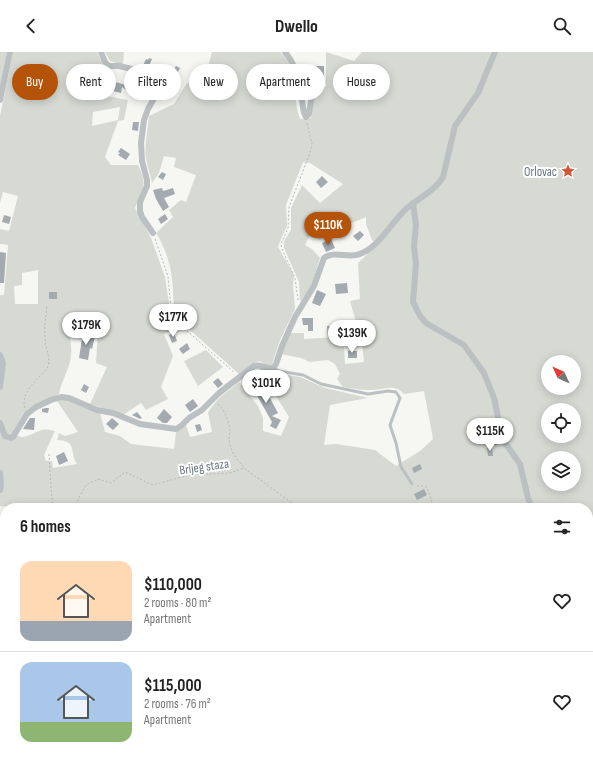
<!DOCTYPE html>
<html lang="en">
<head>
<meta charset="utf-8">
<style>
	body { margin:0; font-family:"Sofia Sans Condensed",sans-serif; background:#f6f6f6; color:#222; height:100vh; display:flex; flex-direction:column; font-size:15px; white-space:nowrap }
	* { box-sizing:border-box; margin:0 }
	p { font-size:13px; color:#767676 }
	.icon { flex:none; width:22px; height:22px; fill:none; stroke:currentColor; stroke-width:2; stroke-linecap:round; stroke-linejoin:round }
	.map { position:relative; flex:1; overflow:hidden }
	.details { position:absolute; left:0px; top:451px; width:593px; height:256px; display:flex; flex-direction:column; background:#fff; border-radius:16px 16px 0 0; box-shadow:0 2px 10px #0003 }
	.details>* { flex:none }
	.top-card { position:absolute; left:12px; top:12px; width:569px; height:36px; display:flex; gap:8px }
	.needle { width:26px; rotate:314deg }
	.tools { position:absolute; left:541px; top:303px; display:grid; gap:8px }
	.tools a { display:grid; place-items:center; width:40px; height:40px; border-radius:50%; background:#fff; box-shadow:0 2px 10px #0003; font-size:20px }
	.price { position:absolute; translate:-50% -34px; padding:0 9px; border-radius:14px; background:#fff; color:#222; font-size:13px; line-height:26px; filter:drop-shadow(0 1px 2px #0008) }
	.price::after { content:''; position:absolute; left:50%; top:24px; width:12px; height:9px; margin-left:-6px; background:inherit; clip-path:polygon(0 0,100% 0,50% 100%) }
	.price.current { background:#b45309; color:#fff }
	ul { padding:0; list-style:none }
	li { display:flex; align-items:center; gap:12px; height:100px; padding:0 20px }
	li+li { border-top:1px solid #e0e0e0 }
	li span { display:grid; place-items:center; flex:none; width:112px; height:80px; border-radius:12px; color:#555 }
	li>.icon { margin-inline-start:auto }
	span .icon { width:48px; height:48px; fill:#fffc; stroke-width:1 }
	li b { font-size:17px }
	h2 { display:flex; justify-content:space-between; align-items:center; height:48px; padding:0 20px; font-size:17px }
	.chip { padding:0 14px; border-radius:18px; background:#fff; box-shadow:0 2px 10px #0003; font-size:14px; line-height:36px }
	.chip.current { background:#b45309; color:#fff }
	header { display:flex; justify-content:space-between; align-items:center; height:52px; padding:0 20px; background:#fff; font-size:18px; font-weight:700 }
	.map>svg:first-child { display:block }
</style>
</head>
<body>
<header><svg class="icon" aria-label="back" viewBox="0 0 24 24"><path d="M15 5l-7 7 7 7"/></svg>Dwello<svg class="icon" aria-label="search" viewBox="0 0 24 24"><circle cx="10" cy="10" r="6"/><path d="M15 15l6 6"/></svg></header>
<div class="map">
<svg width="593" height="707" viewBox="0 0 593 707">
	<rect width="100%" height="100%" fill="#f6f6f3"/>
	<path fill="#d6dad3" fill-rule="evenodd" d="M0,0h7l-7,34z
		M13,0h84l7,15 4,2 -2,27 22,4 -4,20 -6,1 -13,36 6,8h27c10,21 5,23 -3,43l16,30 14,39 6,39 8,11 -15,7 9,22 -12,31 7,12 -22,11 -5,-7 -18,12 -33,-11 17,-37 -11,-4 2,-32 -15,-4 -14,3c1,8 3,18 2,25 -1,14 -10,26 -12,39l-28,14 -8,6 -10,19c11,9 18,0 29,-3 4,-1 9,0 13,1l-11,24 2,6h6l1,7 24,-4c-8,-12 1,-23 -20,-24l2,-7 6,3 13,-4 -21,-31 6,-3 37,15 5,19 15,4 11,8 43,5 2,-17 10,-7 4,12 22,-5 -4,-20 10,-13 21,-17 19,24 5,12v13l18,5 8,-19 -31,-50 11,5 31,5 25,11 43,10 -38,7 -6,40 12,-1 39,6 21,16 24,-15 13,-12 -9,-48 -20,3c-10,-12 -23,-3 -36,-4 -8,0 -17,-2 -25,-3l-6,-8 3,-5 -5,-10 -7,-4 -18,2 -9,-4 -20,-4 10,-21h13v6l33,-2 2,10h5l1,17 19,-2 -2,-20 -12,-41 10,-2 -2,-36 20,-19 -6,-4 -6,-16v-7l-40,17 -6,6 -10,-5 -5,10 7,4 8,9 -9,30 -11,14 -1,-20 -15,-34v-7l7,-11v-22l11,-23 18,18 23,-19 -33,-21 -7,-1 -17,43 1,21 -6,13 -3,8 16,28 -1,9 2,25 -15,31 -8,24 -2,2h-3l-7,-5c-9,2 -13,7 -20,14l-62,-56c-6,-13 -4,-25 -6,-40 -1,-14 -8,-34 -16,-46l17,-16 -4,-7 12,-10 5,2 10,-27 -22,-8 2,-9 -12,-2 -5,17 -7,10c-1,-8 -5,-16 -6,-25 -2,-13 2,-28 3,-42l25,-12 13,-21 12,-4 8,-8 5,-19h68c5,5 9,10 11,16 5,17 3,35 9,51l11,-1 5,-30 10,-1v-35l28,9 8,-9h231v707h-593v-227h5v222h583v-246h-558l-30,-2v-211h4l4,-50 -8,-1v-15l9,2 9,-35 -15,-4 -3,11v-87zM120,55l-2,13 -26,6 1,-14zM38,218v34h-23l-1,-18 8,-1v-12zM548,310h26v26h-26zM548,358h26v26h-26zM548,406h26v26h-26z
		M105,0h19l-1,13 -13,-4z
		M206,298l17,17 -25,19 -14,-25z"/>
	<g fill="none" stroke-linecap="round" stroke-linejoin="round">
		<path stroke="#b4c0c3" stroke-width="2" d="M0,616l5,11v13
			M0,651l4,-12
			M72,702l5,5"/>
	</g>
	<path fill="#a3abb0" d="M149,6l3,1 -3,7h-6l3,-7 2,1z
		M176,14l4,2 -6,11 -4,-3z
		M315,14h9v10h-9z
		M140,22l10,3 -4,8 -9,-4z
		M166,28l5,2 -4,11 -5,-2z
		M129,29l4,4 -6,6 -5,-4 -1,6 -8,-2 2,-9 11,3z
		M133,70h6l-1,9 -6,-1z
		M121,96l9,6 -4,6 -8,-5 2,-2 -2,-1z
		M162,120l4,2 -3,6 -5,-3z
		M322,124l6,6 -7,6 -5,-6z
		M162,136l1,3 10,-3 2,6 -11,4 5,9 -6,4 -7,-12 -3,-9z
		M165,162l3,5 -7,5 -3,-5z
		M4,163l7,2 -2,7 -7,-2z
		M360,179l4,4 -6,6 -5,-5z
		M331,187l4,9 -9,4 -4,-9z
		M0,200l6,1 -2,30h-4z
		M347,231l1,10 -12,1 -1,-10z
		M317,238l9,4 -6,12 -8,-3z
		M49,240h8v7h-8z
		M302,266h11v13h-5v-6h-5z
		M327,274h7v10l-6,1z
		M83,281l12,3 -3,13 -2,-1 -2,12 -9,-2z
		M174,281l3,8 -5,2 -3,-8z
		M187,291l3,6 -7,5 -4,-5z
		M348,299h9v7h-9z
		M256,318l3,6 -5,2 -2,-5z
		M218,326l5,6 -5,4 -5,-6z
		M256,330l5,9 4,-2 13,24 -6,3 9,4 -5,9 -6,-3 2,-4 -17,-30 -2,1 -4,-7z
		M84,332l5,3 -3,6 -5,-3z
		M193,347l5,7 -8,6 -5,-7z
		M45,356h4l-1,5 -6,-1v-3z
		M164,357l8,8 -5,6h-4l-6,-5z
		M137,360l5,6 -2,1 -8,-4z
		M30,366h5l-1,12 -11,-1z
		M112,366l7,6 -6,6 -7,-6z
		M200,372l2,6 -5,2 -2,-7z
		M496,384l1,9 -9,1 -1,-9z
		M487,396h5l1,8h-5z
		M64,400l4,9 -9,4 -3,-9z
		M420,412l2,5 -8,4 -2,-5z
		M424,437l3,6 -10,5 -3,-6z"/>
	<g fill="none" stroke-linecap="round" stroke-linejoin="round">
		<path stroke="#b6b9bc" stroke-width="1" stroke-dasharray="2 2" stroke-linecap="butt" d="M155,187l13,37 3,34 7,13 57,50
			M298,248l-3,-22 -13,-29 -1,-5 7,-16 1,-21 21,-54 2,-9 -5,-21
			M218,352c6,4 11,18 12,26 0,3 -1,6 -1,9 1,11 7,21 15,28
			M25,356c-5,-16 12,-28 22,-39 5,-11 -2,-20 -2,-31 -1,-10 1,-21 2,-32
			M49,402l2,33 2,21
			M417,434h8c6,6 5,15 10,22
			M73,456l13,-23 12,-6 13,4 14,-11 28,13 36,-10 41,-2 14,-5 55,40
			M588,602l5,-5
			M398,702l5,5"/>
		<path stroke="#bbc0c3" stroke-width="3" d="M273,316l6,3 24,4 18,9 47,10 20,-3 8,1 4,6 -10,27 6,18 5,24 11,17
			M150,702l2,5"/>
		<path stroke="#bbc0c3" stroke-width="6" d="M101,0l4,10 4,4h10l13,3 19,2 6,2 3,5 -4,17 -8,14 -4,11 -3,23 1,18 5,19v6l-7,16v9l2,6 11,16
			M285,0c15,18 15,39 19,61l2,4
			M0,48l10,-48
			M306,65l3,-3 5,-32
			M413,151l3,22 -2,21 2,18 -3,38 7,14 6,7 38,22 20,28 10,25 9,42 17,24 8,34 4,10
			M0,303l3,8 -3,24
			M0,371l5,13 6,2 2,-1 14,-23 9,-7 15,-7 10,-3 8,1 28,12 16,3 27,11 36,5 5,-3 8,-8 13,-8 17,-17 35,-27c7,-2 12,3 19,2l3,-4 6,-18 13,-29 19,-31 10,-28c10,-8 24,1 36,-4 20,-8 30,-30 46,-45 12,-11 28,-17 37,-32l12,-51 23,-33 17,-41
			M0,421l1,13 -1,4
			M0,501l5,5
			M588,558l5,7
			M121,702l5,5"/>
	</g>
	<defs>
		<g id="sight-bare" transform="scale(1.08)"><path d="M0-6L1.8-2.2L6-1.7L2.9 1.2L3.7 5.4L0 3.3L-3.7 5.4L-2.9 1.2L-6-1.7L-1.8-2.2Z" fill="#d05739" stroke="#fff" stroke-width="2.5" paint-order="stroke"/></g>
	</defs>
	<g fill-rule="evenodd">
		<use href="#sight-bare" x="568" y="119"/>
	</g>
	<g text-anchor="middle" stroke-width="4" stroke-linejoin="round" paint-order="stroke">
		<g font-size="13" fill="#687781" stroke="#fff" text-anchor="end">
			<text x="557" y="124">Orlovac</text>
		</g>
		<g font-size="13" fill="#687781" stroke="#fff">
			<text transform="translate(204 414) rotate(-8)" y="5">Brijeg staza</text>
		</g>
	</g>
</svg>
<div class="tools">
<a><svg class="needle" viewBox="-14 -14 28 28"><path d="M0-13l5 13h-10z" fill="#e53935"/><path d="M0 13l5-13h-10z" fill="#767676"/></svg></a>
<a><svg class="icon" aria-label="locate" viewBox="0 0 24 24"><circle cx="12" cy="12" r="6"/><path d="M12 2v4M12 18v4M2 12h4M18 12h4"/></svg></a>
<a><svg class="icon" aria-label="layers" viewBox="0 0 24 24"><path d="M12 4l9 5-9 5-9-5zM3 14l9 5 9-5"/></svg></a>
</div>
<b class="price current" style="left:328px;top:194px">$110K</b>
<b class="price" style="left:173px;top:286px">$177K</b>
<b class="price" style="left:86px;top:294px">$179K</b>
<b class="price" style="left:352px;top:302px">$139K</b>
<b class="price" style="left:266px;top:352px">$101K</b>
<b class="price" style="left:490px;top:400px">$115K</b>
<div class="top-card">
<a class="chip current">Buy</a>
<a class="chip">Rent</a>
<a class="chip">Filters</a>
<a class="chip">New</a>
<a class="chip">Apartment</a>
<a class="chip">House</a>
</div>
<section class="details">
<h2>6 homes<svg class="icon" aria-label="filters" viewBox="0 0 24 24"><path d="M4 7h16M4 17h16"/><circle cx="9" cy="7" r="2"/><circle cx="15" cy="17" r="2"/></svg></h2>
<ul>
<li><span style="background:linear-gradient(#ffd9b3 75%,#9aa5b1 0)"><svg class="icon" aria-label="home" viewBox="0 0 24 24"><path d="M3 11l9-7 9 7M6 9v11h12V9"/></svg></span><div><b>$110,000</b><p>2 rooms · 80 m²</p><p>Apartment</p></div><svg class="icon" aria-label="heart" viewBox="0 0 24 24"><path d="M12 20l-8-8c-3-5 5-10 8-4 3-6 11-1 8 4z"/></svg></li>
<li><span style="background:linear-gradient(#a9c7e8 75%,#8fb573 0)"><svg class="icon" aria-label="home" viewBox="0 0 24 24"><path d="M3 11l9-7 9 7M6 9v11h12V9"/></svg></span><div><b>$115,000</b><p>2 rooms · 76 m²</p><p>Apartment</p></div><svg class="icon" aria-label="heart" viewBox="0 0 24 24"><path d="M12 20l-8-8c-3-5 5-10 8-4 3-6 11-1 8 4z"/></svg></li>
</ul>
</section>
</div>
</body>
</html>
